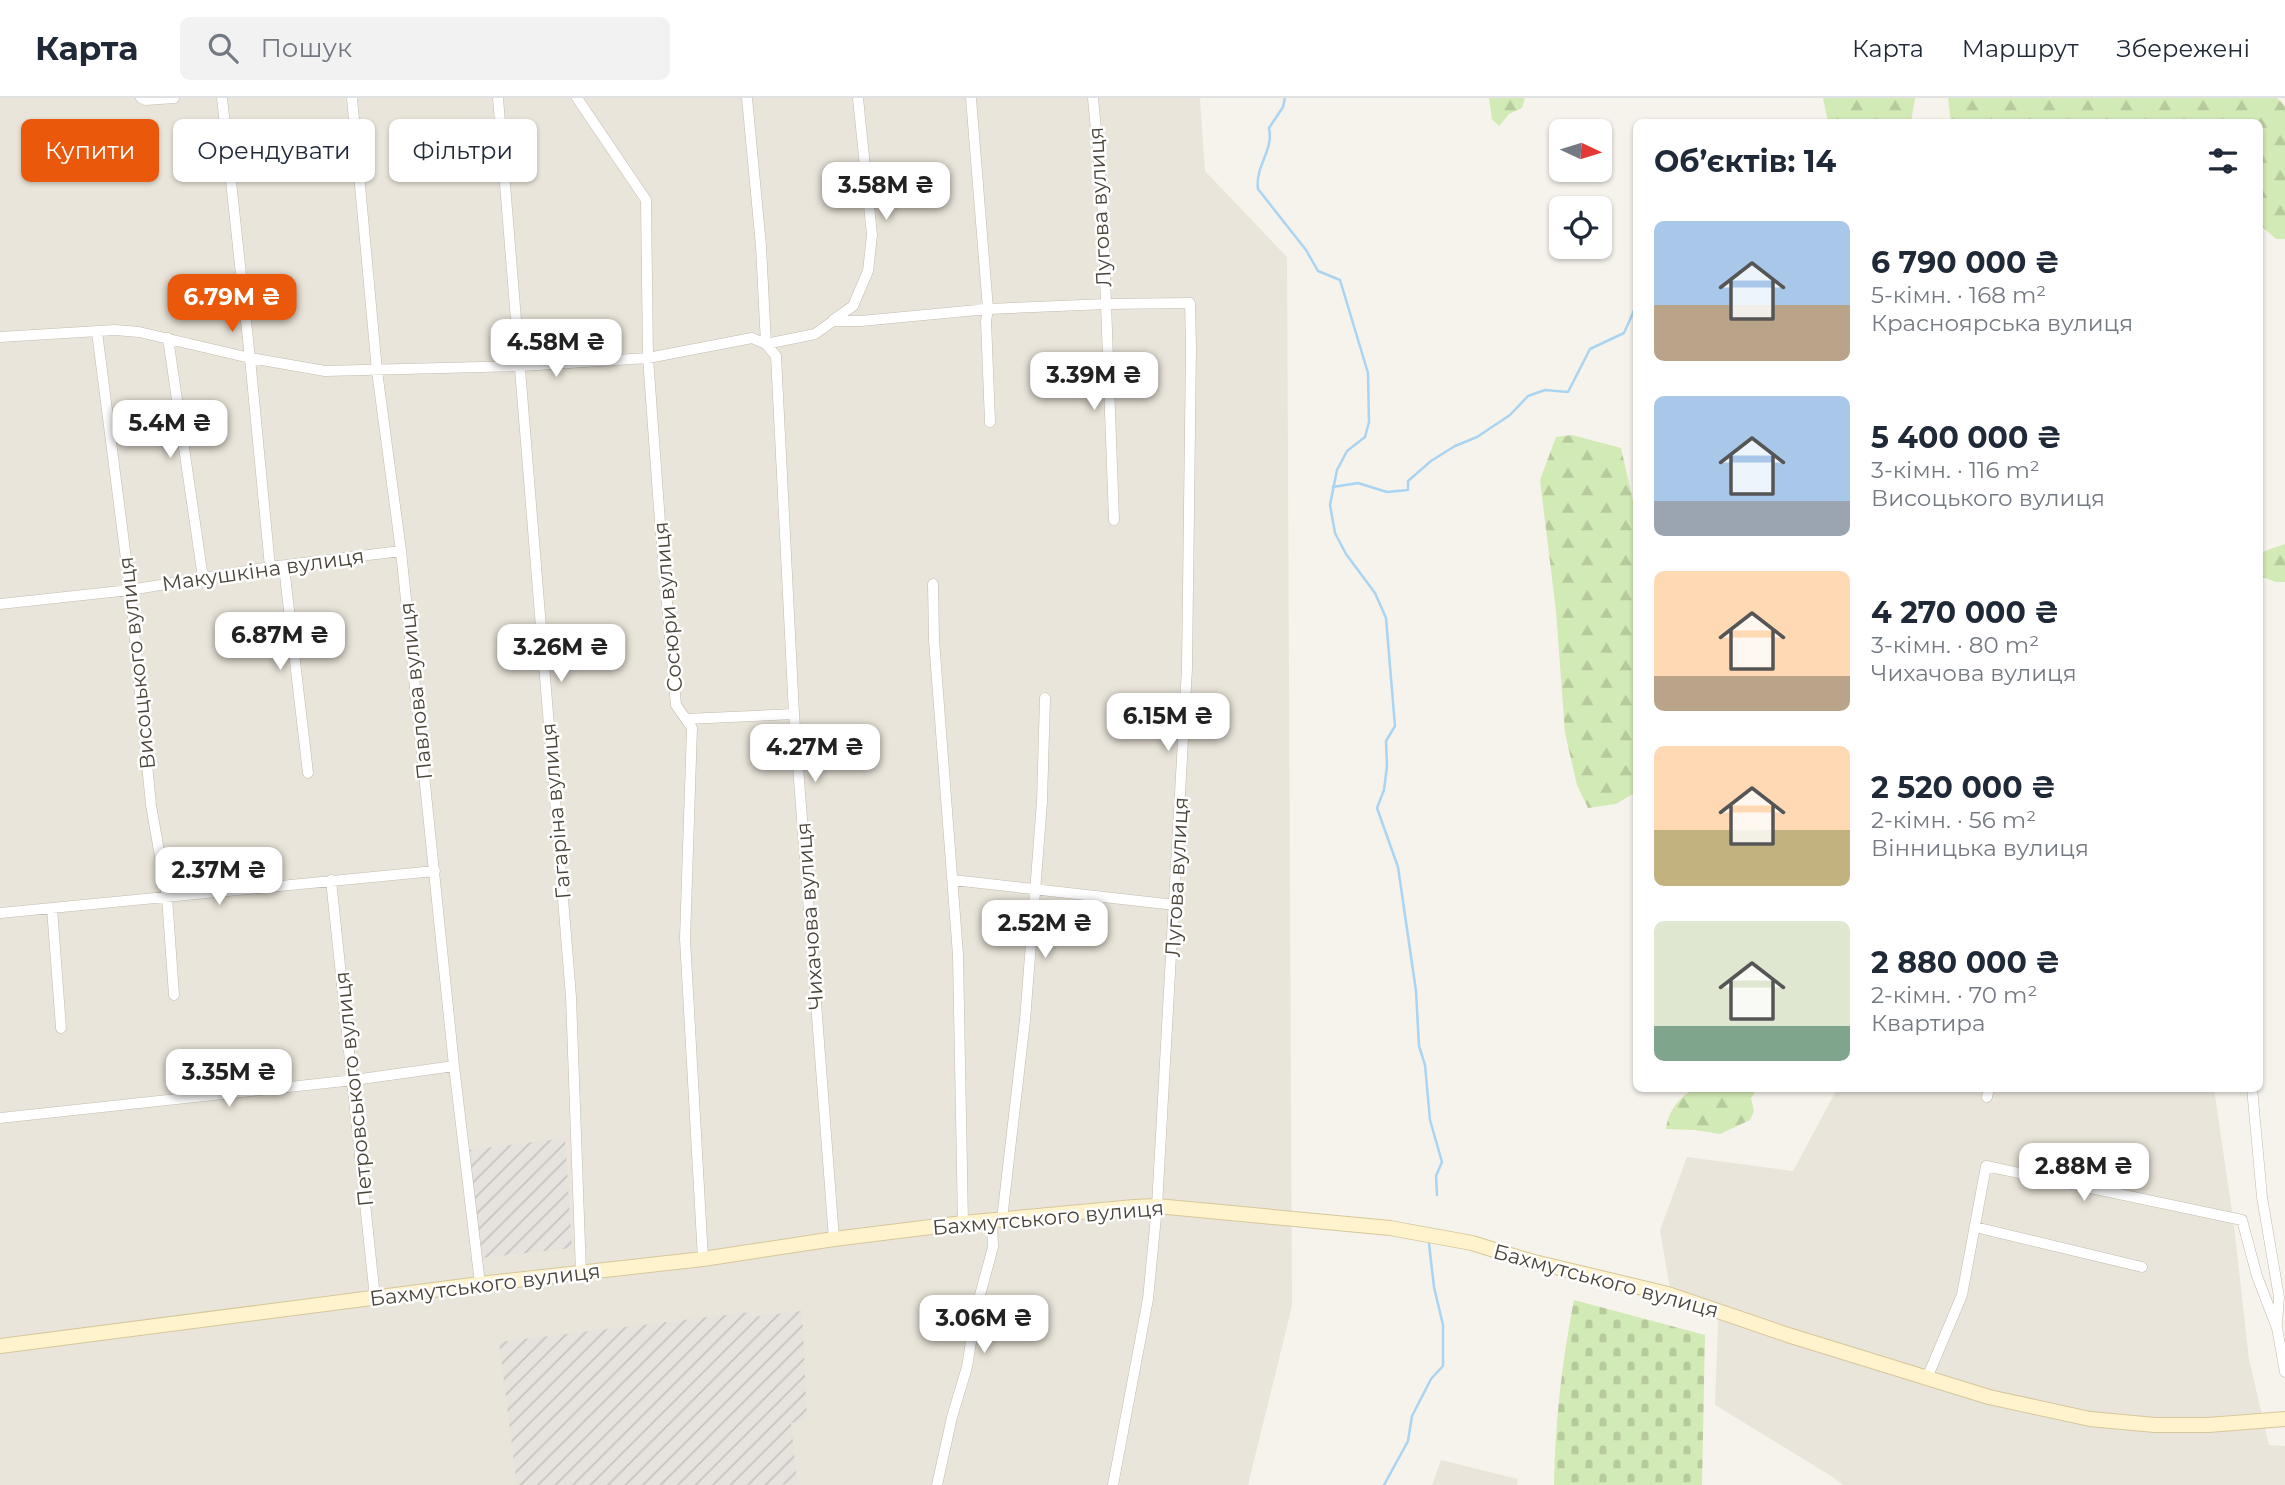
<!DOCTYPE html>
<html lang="uk">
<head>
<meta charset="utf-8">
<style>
	body { margin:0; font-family:Montserrat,sans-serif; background:#f2f2f3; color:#1f2937; height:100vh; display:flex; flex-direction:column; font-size:26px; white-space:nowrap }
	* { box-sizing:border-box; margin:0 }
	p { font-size:23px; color:#747a83 }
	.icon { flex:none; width:38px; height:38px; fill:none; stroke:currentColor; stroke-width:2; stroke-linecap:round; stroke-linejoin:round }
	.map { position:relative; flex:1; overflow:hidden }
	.panel { position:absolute; left:1633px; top:21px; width:630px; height:973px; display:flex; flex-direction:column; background:#fff; border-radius:10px; box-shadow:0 2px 5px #0004 }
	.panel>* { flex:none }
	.hud { position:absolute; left:21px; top:21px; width:665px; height:63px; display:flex; gap:14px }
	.needle { width:46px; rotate:94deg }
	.fabs { position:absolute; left:1549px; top:21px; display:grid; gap:14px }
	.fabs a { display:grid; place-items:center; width:63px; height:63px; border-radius:10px; background:#fff; box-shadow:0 2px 5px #0004; font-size:35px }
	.price { position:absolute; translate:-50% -60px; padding:0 16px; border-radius:14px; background:#fff; color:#222; font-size:23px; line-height:46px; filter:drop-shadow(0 2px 4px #0008) }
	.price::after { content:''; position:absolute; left:50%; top:42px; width:21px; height:16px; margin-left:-10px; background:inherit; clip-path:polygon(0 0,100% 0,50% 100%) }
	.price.on { background:#ea580c; color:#fff }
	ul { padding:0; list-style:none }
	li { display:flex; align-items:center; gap:21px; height:175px; padding:0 21px }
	li span { display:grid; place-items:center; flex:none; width:196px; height:140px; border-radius:10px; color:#555 }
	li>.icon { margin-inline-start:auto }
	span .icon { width:84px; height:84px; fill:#fffc; stroke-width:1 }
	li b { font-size:30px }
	h2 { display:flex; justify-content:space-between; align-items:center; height:84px; padding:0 21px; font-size:30px }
	.pill { padding:0 24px; border-radius:10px; background:#fff; box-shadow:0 2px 5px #0004; font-size:24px; line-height:63px }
	.pill.on { background:#ea580c; color:#fff }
	header { display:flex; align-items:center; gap:42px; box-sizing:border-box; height:98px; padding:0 35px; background:#fff; border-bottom:2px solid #e0e1e3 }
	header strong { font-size:33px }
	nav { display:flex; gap:38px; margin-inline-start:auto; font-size:24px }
	.search { width:490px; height:63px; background:#f2f2f3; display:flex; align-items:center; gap:18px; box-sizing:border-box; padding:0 24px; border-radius:10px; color:#747a83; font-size:26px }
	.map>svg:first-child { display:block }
</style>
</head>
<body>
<header>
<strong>Карта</strong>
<div class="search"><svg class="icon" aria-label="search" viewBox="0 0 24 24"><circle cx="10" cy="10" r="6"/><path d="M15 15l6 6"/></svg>Пошук</div>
<nav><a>Карта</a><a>Маршрут</a><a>Збережені</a></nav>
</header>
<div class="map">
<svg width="2285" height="1387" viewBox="0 0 2285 1387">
	<defs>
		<pattern id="industrial-furrows" width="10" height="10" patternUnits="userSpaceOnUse" patternTransform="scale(1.75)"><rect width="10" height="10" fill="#e6e2dd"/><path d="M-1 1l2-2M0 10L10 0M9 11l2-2" fill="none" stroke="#c7c3be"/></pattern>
		<pattern id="forest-firs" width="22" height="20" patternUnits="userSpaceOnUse" patternTransform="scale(1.75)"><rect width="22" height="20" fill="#d2eab5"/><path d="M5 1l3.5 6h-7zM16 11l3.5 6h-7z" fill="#b6ca9c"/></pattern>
		<pattern id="cemetery-stones" width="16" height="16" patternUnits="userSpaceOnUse" patternTransform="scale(1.75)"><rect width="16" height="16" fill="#d2eab5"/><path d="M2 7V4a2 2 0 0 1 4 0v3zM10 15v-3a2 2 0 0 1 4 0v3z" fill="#b6ca9c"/></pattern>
	</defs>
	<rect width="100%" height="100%" fill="#f6f3ec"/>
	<path fill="#eae5da" d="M0,0h1200l5,73 82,86 5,1049 -44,179h-1248z
		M1837,991h377l20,136 15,134 20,86 16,1v39h-442l-12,-9 -116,-71 3,-85 -45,-13 -13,-77 27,-73 106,14z
		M1441,1362l77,19 -1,6h-85z"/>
	<path fill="url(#industrial-furrows)" d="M565,1040l7,110 -91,10 -12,-108z
		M802,1213l5,109 -16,3 6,59 -17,3h-263l-18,-143 252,-30 1,5z"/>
	<path fill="url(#forest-firs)" d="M1489,0h36l-3,10 -13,6 -10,12 -7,-7z
		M1823,0h92l-4,24h-83z
		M1948,0h329l8,8v133h-9l-17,-15v-102h-308z
		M1572,337l49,13 15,66v278l-20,12 -28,4 -11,-23 -12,-52 -9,-122 -16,-131 16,-43z
		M2285,446v38h-9l-17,-6v-23z
		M1694,991h63l-6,9 3,13 -4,9 -30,14 -25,-4 -29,-1c2,-17 12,-31 28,-40z"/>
	<path fill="url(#cemetery-stones)" d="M1574,1202l131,35 -3,150h-148c1,-63 8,-124 20,-185z"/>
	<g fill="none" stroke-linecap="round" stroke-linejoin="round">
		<path stroke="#a9d4f2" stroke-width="2.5" d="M1285,0l-2,9 -14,21c5,23 -14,37 -11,61l48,61 12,21 22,9 28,93 1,49 -4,15 -18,14 -10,19 -7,35 5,28 11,21 29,39 11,25 9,108 -9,15 1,25 -3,24 -7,18 21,59 18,124 3,55 6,19 5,55 12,42 -6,14 1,19
			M1333,389l25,-4 29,9 21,-2v-9l23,-20 24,-15 22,-9 33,-22 18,-19 17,-6 23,2 22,-43 34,-16 12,-27
			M1384,1387l24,-44 4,-25 19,-37 12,-13v-41l-9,-38 -5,-43"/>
		<g stroke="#c2bbae" stroke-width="11">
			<path id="minor" d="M141,0l5,2 28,-2
				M222,0l28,260 20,209
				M352,0l25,273 24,180 53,515 26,218
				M498,0l73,899 10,276
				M577,0l69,102 2,158 12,164 16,183 16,23 -7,211 18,320
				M747,0l14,148 5,98 10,12 18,358 40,525
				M971,0l17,211 -2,12 4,101
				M1093,0l9,95 4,111 84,-1 1,44 -4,321 -30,538 -9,93 -35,186
				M833,222l20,-14 15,-35 4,-36 -14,-137
				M97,234l33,258 21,215 16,92 7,98
				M0,239l115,-7 24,2 111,26 75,13 196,-5 127,-8 104,-20 14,6 49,-10 18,-13h28l127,-12 118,-5 8,216
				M168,240l35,240
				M284,469l24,206
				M933,486l1,56 24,315 5,268
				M0,506l130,-14 140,-23 131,-16
				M686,621l108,-5
				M331,782l44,418
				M953,782l222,25
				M52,810l9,120
				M0,815l435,-42
				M2252,990l10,109 17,100 -2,27
				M1987,999l2,-9
				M0,1020l354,-38 100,-14
				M1002,1121l23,-199 17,-218 3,-104
				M1975,1129l167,40
				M1927,1280l35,-83 24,-129 256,54 15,56 20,52 8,44
				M937,1387l15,-68 15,-50 9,-57 17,-63 -1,-27"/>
		</g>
		<g stroke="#d6c79b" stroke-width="16">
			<path id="secondary" d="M0,1248l480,-62 223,-25 131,-20 129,-16 171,-16 23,-1 233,22 82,15 58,18 138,33 120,41 201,62 101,22 65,6h53l77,-6"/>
		</g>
		<use href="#minor" stroke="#fff" stroke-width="10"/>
		<use href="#secondary" stroke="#fff3cd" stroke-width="14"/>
	</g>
	<g text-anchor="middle" stroke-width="5" stroke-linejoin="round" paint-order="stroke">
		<g font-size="21" fill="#4b4439" stroke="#fff">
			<text transform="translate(1100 109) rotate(-93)" y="7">Лугова вулиця</text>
			<text transform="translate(263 472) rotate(-8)" y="7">Макушкіна вулиця</text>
			<text transform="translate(668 509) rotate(-95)" y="7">Сосюри вулиця</text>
			<text transform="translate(137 565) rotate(-96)" y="7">Висоцького вулиця</text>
			<text transform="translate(416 593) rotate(-96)" y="7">Павлова вулиця</text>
			<text transform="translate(556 713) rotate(-95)" y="7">Гагаріна вулиця</text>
			<text transform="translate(1177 779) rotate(-87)" y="7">Лугова вулиця</text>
			<text transform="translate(810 818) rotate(-94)" y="7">Чихачова вулиця</text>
			<text transform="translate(354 991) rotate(-96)" y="7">Петровського вулиця</text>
			<text transform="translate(1048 1120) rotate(-5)" y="7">Бахмутського вулиця</text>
			<text transform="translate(1606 1183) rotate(15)" y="7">Бахмутського вулиця</text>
			<text transform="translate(485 1187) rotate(-7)" y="7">Бахмутського вулиця</text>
		</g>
	</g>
</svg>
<div class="fabs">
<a><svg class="needle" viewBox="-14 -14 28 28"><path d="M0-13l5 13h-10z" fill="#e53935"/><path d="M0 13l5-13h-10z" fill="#747a83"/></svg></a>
<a><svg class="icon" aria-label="locate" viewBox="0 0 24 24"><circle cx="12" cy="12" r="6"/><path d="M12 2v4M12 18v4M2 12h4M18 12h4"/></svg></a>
</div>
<b class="price" style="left:886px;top:124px">3.58M ₴</b>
<b class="price on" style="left:232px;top:236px">6.79M ₴</b>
<b class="price" style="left:556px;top:281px">4.58M ₴</b>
<b class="price" style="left:1094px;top:314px">3.39M ₴</b>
<b class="price" style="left:170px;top:362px">5.4M ₴</b>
<b class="price" style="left:280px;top:574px">6.87M ₴</b>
<b class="price" style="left:561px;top:586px">3.26M ₴</b>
<b class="price" style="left:1168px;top:655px">6.15M ₴</b>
<b class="price" style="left:815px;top:686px">4.27M ₴</b>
<b class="price" style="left:219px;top:809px">2.37M ₴</b>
<b class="price" style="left:1045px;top:862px">2.52M ₴</b>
<b class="price" style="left:229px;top:1011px">3.35M ₴</b>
<b class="price" style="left:2084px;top:1105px">2.88M ₴</b>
<b class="price" style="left:984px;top:1257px">3.06M ₴</b>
<div class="hud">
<a class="pill on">Купити</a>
<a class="pill">Орендувати</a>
<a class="pill">Фільтри</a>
</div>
<section class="panel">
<h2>Об’єктів: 14<svg class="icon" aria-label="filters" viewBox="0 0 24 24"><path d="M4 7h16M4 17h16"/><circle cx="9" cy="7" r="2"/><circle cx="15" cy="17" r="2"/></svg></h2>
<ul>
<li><span style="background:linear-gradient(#a9c7e8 60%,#b9a48a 0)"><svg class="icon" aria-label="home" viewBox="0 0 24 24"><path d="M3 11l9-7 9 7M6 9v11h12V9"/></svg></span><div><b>6 790 000 ₴</b><p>5-кімн. · 168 m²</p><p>Красноярська вулиця</p></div></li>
<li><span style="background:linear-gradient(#a9c7e8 75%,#9aa5b1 0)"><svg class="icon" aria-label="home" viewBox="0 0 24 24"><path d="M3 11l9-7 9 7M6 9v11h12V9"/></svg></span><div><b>5 400 000 ₴</b><p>3-кімн. · 116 m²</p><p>Висоцького вулиця</p></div></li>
<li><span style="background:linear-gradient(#ffd9b3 75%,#b9a48a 0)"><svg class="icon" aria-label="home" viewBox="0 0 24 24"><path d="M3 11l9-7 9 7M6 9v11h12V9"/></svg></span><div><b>4 270 000 ₴</b><p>3-кімн. · 80 m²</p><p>Чихачова вулиця</p></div></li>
<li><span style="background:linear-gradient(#ffd9b3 60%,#c2b280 0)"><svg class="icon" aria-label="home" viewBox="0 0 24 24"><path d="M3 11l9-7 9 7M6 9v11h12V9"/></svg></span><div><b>2 520 000 ₴</b><p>2-кімн. · 56 m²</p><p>Вінницька вулиця</p></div></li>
<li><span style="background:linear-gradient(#dfe7d0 75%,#7fa58c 0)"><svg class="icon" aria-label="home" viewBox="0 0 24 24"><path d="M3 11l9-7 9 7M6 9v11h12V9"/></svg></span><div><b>2 880 000 ₴</b><p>2-кімн. · 70 m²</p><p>Квартира</p></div></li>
</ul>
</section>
</div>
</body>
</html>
